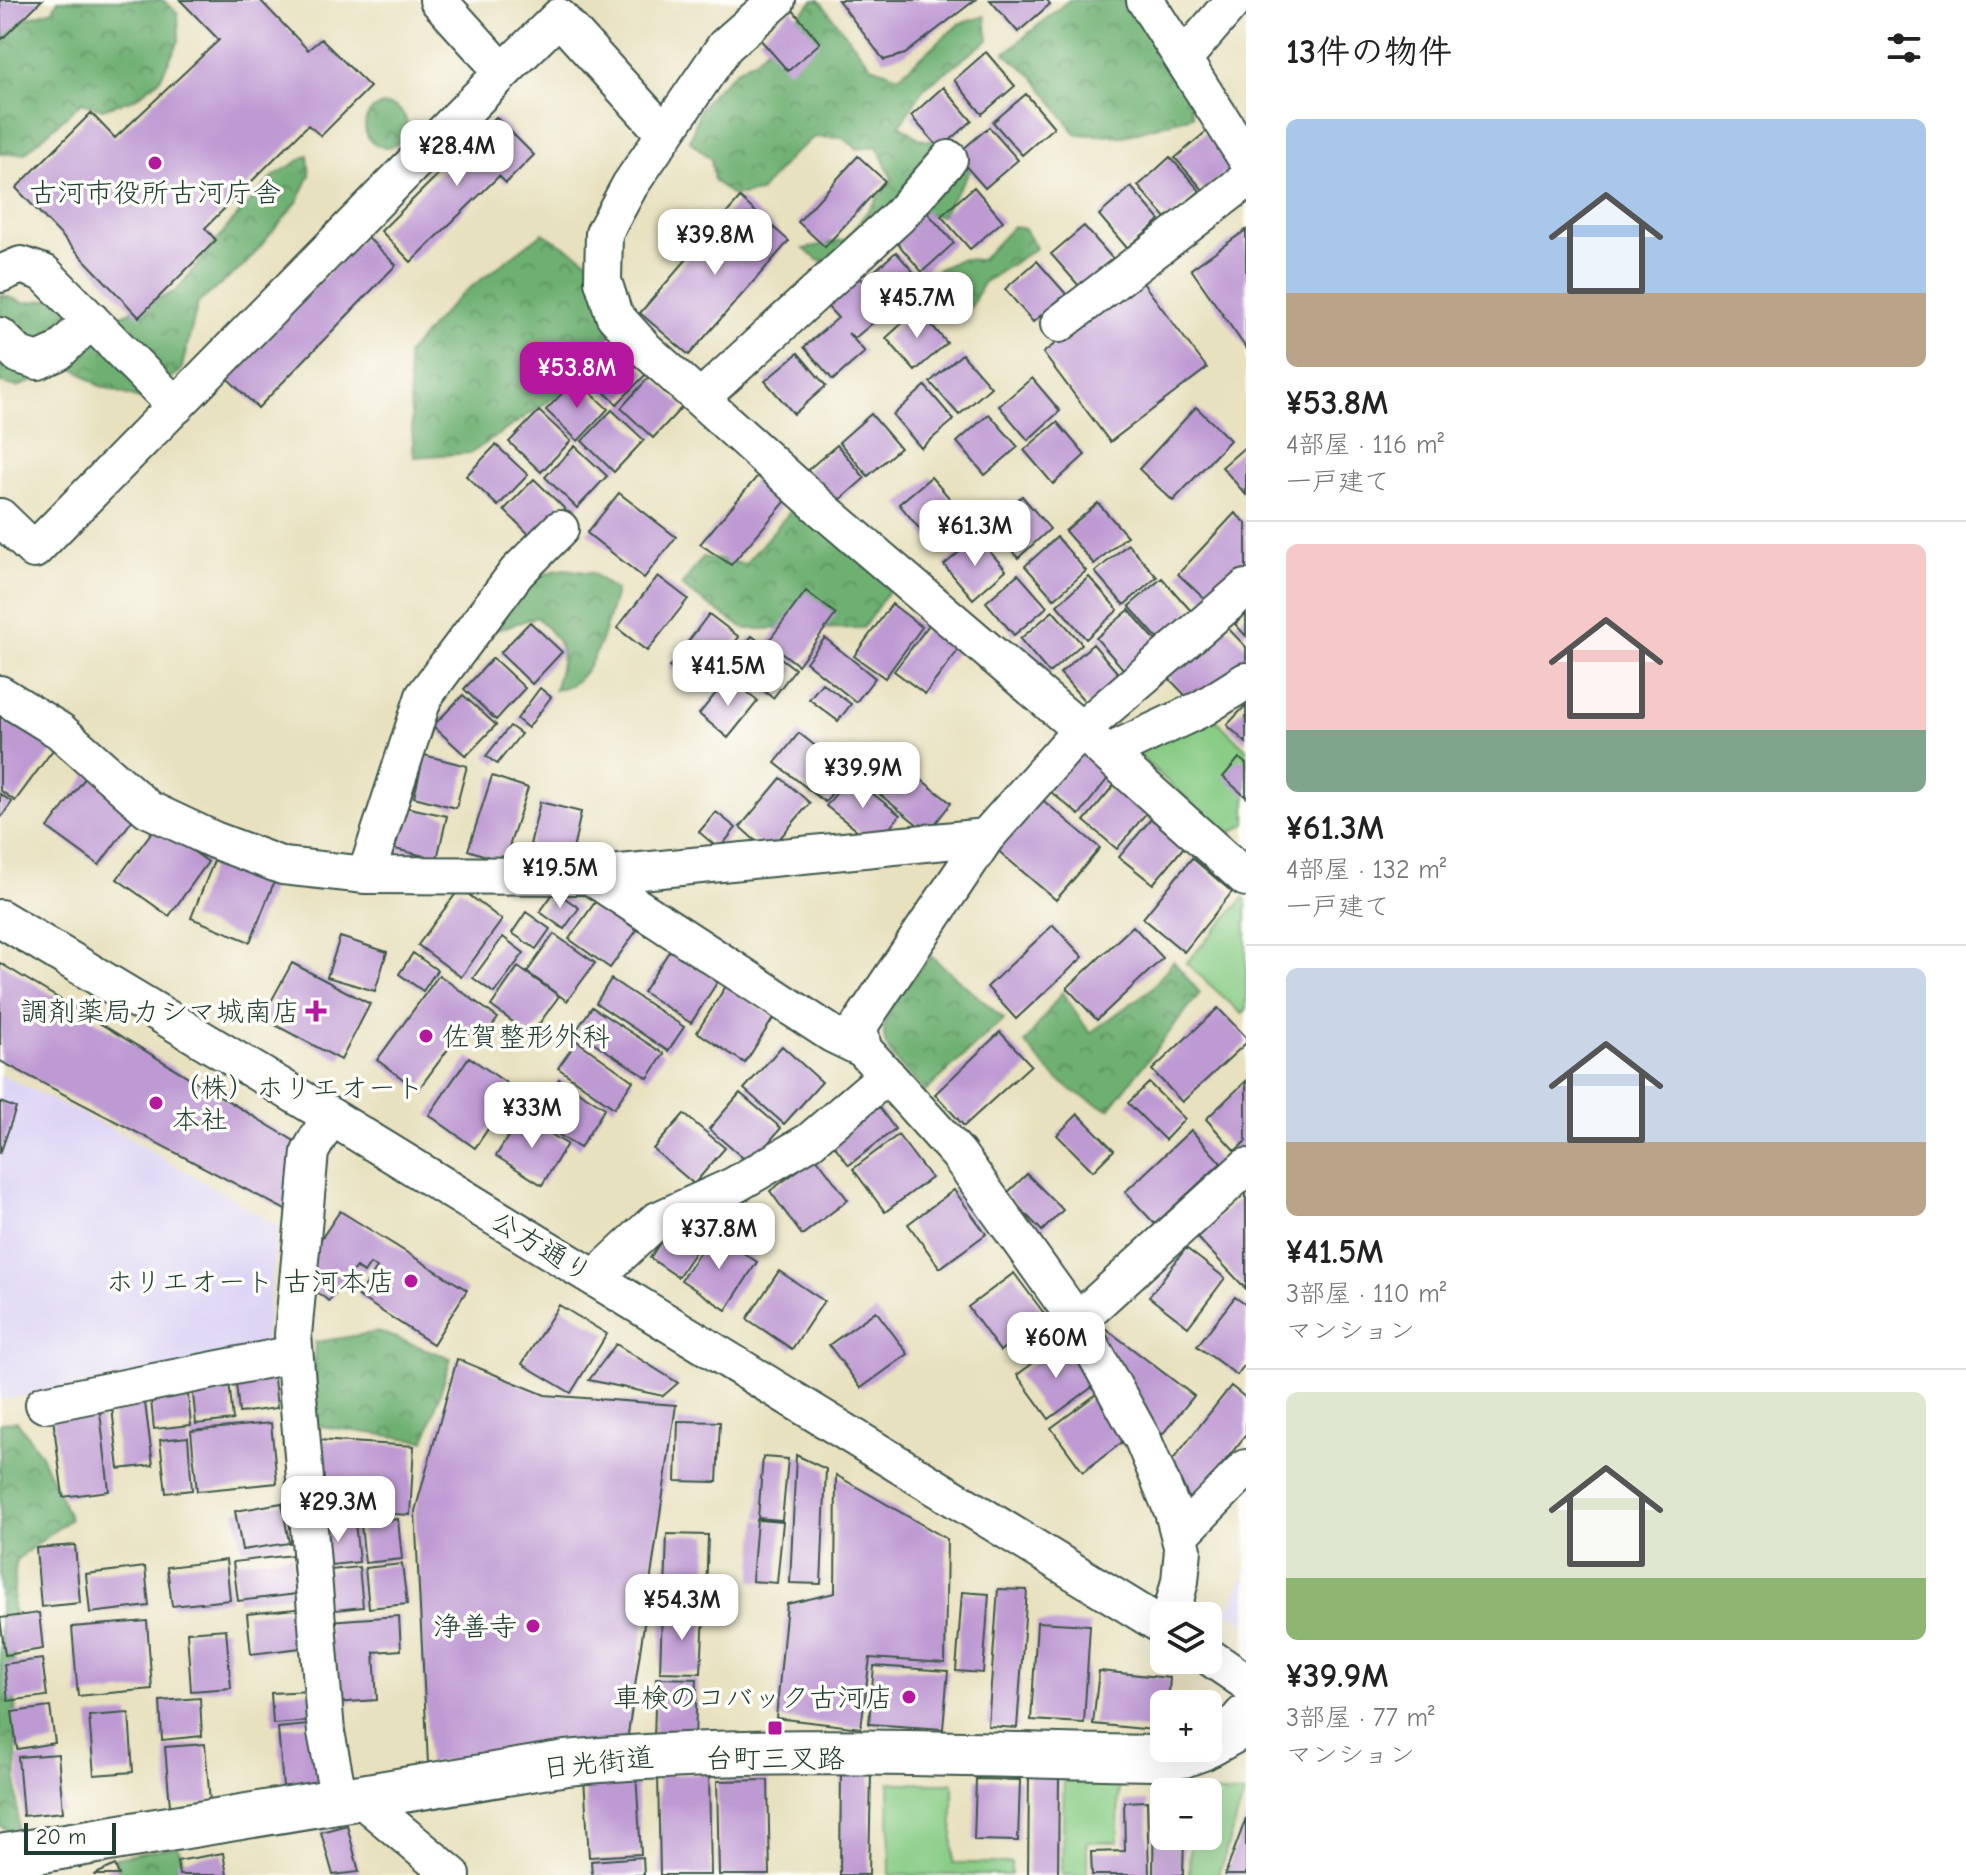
<!DOCTYPE html>
<html lang="ja">
<head>
<meta charset="utf-8">
<style>
	body { margin:0; font-family:"Comic Neue","Klee One",sans-serif; background:#f6f6f6; color:#222; height:100vh; display:flex; flex-direction:column; font-size:30px; white-space:nowrap }
	* { box-sizing:border-box; margin:0 }
	p { font-size:26px; color:#767676 }
	.icon { flex:none; width:44px; height:44px; fill:none; stroke:currentColor; stroke-width:2; stroke-linecap:round; stroke-linejoin:round }
	.map { position:relative; flex:1; overflow:hidden }
	.panel { display:flex; flex-direction:column; background:#fff; width:720px }
	.panel>* { flex:none }
	.controls { position:absolute; left:1150px; top:1602px; display:grid; gap:16px }
	.controls a { display:grid; place-items:center; width:72px; height:72px; border-radius:12px; background:#fff; box-shadow:0 8px 32px #0002; font-size:40px }
	.scale { position:absolute; left:24px; bottom:20px; width:92px; box-sizing:border-box; padding-left:8px; border:4px solid #1f3d34; border-top:0; font-size:22px; line-height:28px; white-space:nowrap; color:#1f3d34; -webkit-text-stroke:6px #fdfcf7; paint-order:stroke }
	.price { position:absolute; translate:-50% -68px; padding:0 18px; border-radius:16px; background:#fff; color:#222; font-size:26px; line-height:52px; filter:drop-shadow(0 2px 4px #0008) }
	.price::after { content:''; position:absolute; left:50%; top:48px; width:24px; height:18px; margin-left:-12px; background:inherit; clip-path:polygon(0 0,100% 0,50% 100%) }
	.price.selected { background:#b5179e; color:#fff }
	ul { padding:0; list-style:none }
	li { display:grid; align-content:center; gap:16px; height:424px; padding:0 40px }
	li+li { border-top:2px solid #e0e0e0 }
	li span { display:grid; place-items:center; height:248px; border-radius:12px; color:#555 }
	li>.icon { margin-inline-start:auto }
	span .icon { width:144px; height:144px; fill:#fffc; stroke-width:1 }
	li b { font-size:34px }
	h2 { display:flex; justify-content:space-between; align-items:center; height:96px; padding:0 40px; font-size:34px }
	main { display:flex; flex:1; min-height:0 }
	.map>svg:first-child { display:block }
</style>
</head>
<body>
<main>
<div class="map">
<svg width="1246" height="1875" viewBox="0 0 1246 1875">
	<defs>
		<pattern id="forest-crowns" width="20" height="18" patternUnits="userSpaceOnUse" patternTransform="scale(2)"><rect width="20" height="18" fill="#6eb072"/><path d="M2 6a3 3 0 1 1 6 0M12 15a3 3 0 1 1 6 0" fill="none" stroke="#5a905e"/></pattern>
	</defs>
	<rect width="100%" height="100%" fill="#fdfcf7"/>
	<filter id="ink" filterUnits="userSpaceOnUse"><feTurbulence type="fractalNoise" baseFrequency=".0125" numOctaves="2"/><feDisplacementMap in="SourceGraphic" scale="16" xChannelSelector="R" yChannelSelector="G"/><feConvolveMatrix kernelMatrix="1 2 1 2 8 2 1 2 1" color-interpolation-filters="sRGB"/></filter>
	<filter id="wash" filterUnits="userSpaceOnUse"><feTurbulence type="fractalNoise" baseFrequency=".006" numOctaves="4" result="noise"/><feDisplacementMap in="SourceGraphic" scale="32" xChannelSelector="R" yChannelSelector="G"/><feGaussianBlur stdDeviation="1.8" result="paint"/><feColorMatrix in="noise" values="0 0 0 0 0 0 0 0 0 0 0 0 0 0 0 0 0 1.4 0 .05"/><feComposite in="paint" operator="in"/></filter>
	<g filter="url(#wash)">
		<rect width="100%" height="100%" fill="#e8e1bf"/>
		<path fill="#ded5f5" d="M0,1074l122,60 156,92 -15,128 -263,46z
			M1246,1572v52l-19,-12z"/>
		<path fill="#88cc85" stroke="#54845c" stroke-width="2" d="M1210,714l36,35v75l-20,11 -92,-84z
			M1244,898l2,2v110l-4,4 -56,-51z
			M1064,1775l55,1 -1,66h-31v33h-25z
			M889,1783h64v80h58v12h-121z
			M1190,1790l54,5 -26,80h-29l1,-39h18v-44z"/>
		<path fill="url(#forest-crowns)" stroke="#467653" stroke-width="2" d="M58,0h105l15,13 1,28 -20,39 -25,19 -32,10 -20,-7 -57,51 -25,1v-123l21,-11 32,-10z
			M814,0h5l52,66 28,10 60,-52 26,-8 3,24 -64,48 -24,37 20,14 35,7 15,25 -29,45 -47,-7 -55,49 -20,3 -15,-12 42,-10 46,-60 -15,-33 -19,3 -15,-11 -29,-1 -24,20 -30,35 -27,4 -19,-15 -3,-22 -21,-18 10,-32 14,-18 24,-22 19,-11z
			M1069,0h58l51,69 15,47 -69,20 -48,-2 -42,-57 -29,-24z
			M365 126a21 21 0 1 1 42 0a21 21 0 1 1-42 0Z
			M308,155l2,20 -12,26 -53,64 -47,38 -17,68 -39,29 -44,-15 -28,-20 -52,22 -18,-4v-89l25,9 64,-10 28,24 59,-26 54,-67 44,-48z
			M1013,226l12,3 11,19 -53,35 -13,26 -23,5 -10,-16v-28l23,-11 21,1z
			M543,233l48,29 29,38 -12,40 -38,47 -99,66 -57,4 -7,-103 51,-57z
			M796,505l98,78 -31,45 -119,1 -63,-43 22,-29 42,7z
			M565,569l27,4 24,18c-7,26 -20,79 -44,93 -5,3 -13,4 -18,6 12,-41 12,-42 -17,-73l-51,16c25,-33 35,-59 79,-64z
			M931,956l73,63 -79,73c-11,-12 -25,-24 -34,-38 -24,-34 20,-72 40,-98z
			M1173,961l27,32 -91,116c-42,-17 -56,-31 -84,-66l37,-51 28,41 61,-44z
			M379,1332l72,26 -26,83 -113,-16 3,-83z
			M17,1421l23,32 30,66 -54,41 -3,44 5,231 -18,-9v-403z
			M177,1846l15,29h-72l-5,-17z"/>
		<g id="blocks">
			<path fill="#be9ad3" d="M0,0h42l-41,40z
				M180,0h80l48,50 13,-11 49,48 -49,49 -13,-11 -103,103 11,12 -77,77 -123,-129 75,-75 24,25 104,-98z
				M838,0h137l-70,54 -21,6z
				M990,0h57l3,4 -32,28z
				M792,9l28,34 -32,28 -29,-33z
				M986,52l29,34 -33,28 -28,-34z
				M943,87l29,34 -32,28 -29,-33z
				M1026,94l28,33 -32,28 -29,-33z
				M496,117l38,38 -28,28 -7,-7 -88,86 -30,-31z
				M989,127l29,33 -33,28 -29,-33z
				M1208,130l28,33 -32,28 -29,-33z
				M858,156l27,25 -60,66 -27,-25z
				M1170,157l30,34 -33,28 -29,-33z
				M974,187l29,34 -33,28 -29,-33z
				M1131,187l29,33 -33,28 -28,-33z
				M740,198l49,43 -100,114 -49,-42z
				M925,210l29,33 -32,29 -29,-34z
				M1084,226l29,33 -33,28 -29,-33z
				M1246,230v118l-55,-79z
				M365,235l31,30 -138,143 -31,-30z
				M896,252l29,33 -33,28 -28,-33z
				M1037,261l29,33 -33,28 -28,-33z
				M859,277l29,33 -33,28 -7,-5 17,19 -32,28 -29,-33 34,-29 -12,-13z
				M1140,279l67,89 -97,74 -67,-89z
				M918,309l29,34 -32,28 -29,-33z
				M614,342l33,31 -30,31 -32,-30z
				M798,353l28,33 -32,28 -29,-33z
				M962,354l29,33 -32,28 -29,-33z
				M650,376l33,30 -30,32 -32,-30z
				M1032,378l28,33 -32,29 -29,-34z
				M576,379l32,30 -30,32 -32,-31z
				M925,386l29,34 -33,28 -28,-33z
				M1196,407l34,33 -57,61 -34,-32z
				M612,410l32,30 -30,32 -32,-31z
				M539,411l32,30 -30,31 -32,-30z
				M871,414l29,34 -32,28 -29,-34z
				M989,414l29,33 -33,28 -28,-33z
				M1057,422l28,33 -32,29 -29,-34z
				M496,445l32,30 -30,31 -32,-30z
				M837,445l28,33 -32,28 -29,-33z
				M575,446l32,30 -30,32 -32,-31z
				M1246,446v49l-24,-28z
				M761,472l30,23 -60,70 -31,-21z
				M931,477l29,33 -33,28 -28,-34z
				M534,479l31,30 -29,32 -32,-31z
				M619,493l57,44 -32,41 -57,-45z
				M1022,496l28,33 -32,29 -29,-34z
				M1098,503l29,33 -33,28 -29,-33z
				M1235,513l11,10v46l-34,37 -34,-32z
				M977,537l29,33 -33,29 -29,-34z
				M1057,537l29,34 -32,28 -29,-33z
				M1128,544l29,33 -33,28 -29,-33z
				M1018,574l29,33 -33,28 -28,-33z
				M658,576l30,23 -41,52 -30,-23z
				M1089,577l29,33 -32,29 -29,-34z
				M1162,578l29,33 -33,28 -29,-33z
				M806,591l30,23 -38,51 -30,-23z
				M892,604l30,23 -37,51 -31,-22z
				M1129,610l29,33 -33,28 -29,-33z
				M1053,611l29,33 -33,29 -29,-34z
				M709,614l30,23 -41,53 -29,-23z
				M1246,614v22l-11,-12z
				M932,621l31,23 -38,50 -31,-23z
				M1221,621l25,26v16l-48,46 -33,-35z
				M530,622l32,30 -30,32 -32,-31z
				M752,636l43,33 -22,29 -44,-34z
				M825,638l50,40 -19,24 -50,-40z
				M1093,644l29,34 -33,28 -29,-33z
				M493,658l32,30 -29,32 -32,-31z
				M729,677l29,24 -30,37 -29,-24z
				M822,683l29,21 -13,17 -29,-22z
				M540,688l11,9 -23,31 -11,-9z
				M463,695l33,30 -30,31 -33,-30z
				M1246,705v38l-19,-18z
				M0,714l55,33 -40,54 -15,-11z
				M510,726l11,8 -24,30 -11,-8z
				M799,733l49,39 -23,30 -50,-39z
				M1076,750l33,27 -30,38 -34,-28z
				M424,755l43,11 -11,42 -42,-11z
				M1239,758l7,6v33l-23,-20z
				M901,764l50,39 -23,30 -50,-40z
				M88,774l51,37 -40,54 -51,-37z
				M492,776l36,12 -24,74 -36,-12z
				M850,776l50,39 -24,30 -50,-39z
				M781,778l29,25 -42,49 -28,-25z
				M1115,784l33,27 -31,38 -33,-28z
				M0,794l12,8 -12,17z
				M1039,797l61,51 -44,52 -60,-51z
				M540,802l41,10 -9,43 -42,-10z
				M405,807l42,9 -10,43 -42,-10z
				M716,812l20,16 -17,21 -20,-17z
				M1151,819l33,28 -31,37 -34,-27z
				M157,825l51,37 -39,54 -52,-37z
				M216,856l59,24 -25,62 -59,-24z
				M1192,858l40,34 -48,60 -41,-34z
				M460,888l42,32 -41,57 -43,-32z
				M555,891l24,17 -15,21 -24,-17z
				M596,901l41,29 -27,38 -41,-29z
				M526,912l24,17 -14,20 -24,-16z
				M1053,925l30,32 -67,62 -29,-32z
				M1133,926l30,32 -66,62 -30,-32z
				M554,934l41,29 -28,38 -40,-29z
				M340,937l47,15 -12,39 -48,-14z
				M503,937l21,16 -30,40 -21,-15z
				M672,947l48,31 -29,45 -48,-31z
				M413,953l24,17 -14,21 -24,-17z
				M0,963l301,182 -8,69 -293,-153z
				M292,963l78,41 -29,56 -79,-42z
				M518,967l41,29 -28,39 -40,-29z
				M439,975l59,43 -17,24 -18,-13 -45,61 -41,-30z
				M611,979l73,48 -16,24 -72,-48z
				M726,986l48,31 -29,46 -48,-31z
				M592,1007l72,47 -16,24 -72,-47z
				M1218,1008l28,29v6l-64,59 -30,-32z
				M1000,1032l31,33 -67,61 -29,-32z
				M577,1041l56,40 -19,27 -56,-40z
				M782,1046l40,36 -38,42 -40,-35z
				M469,1057l46,32 -40,59 -46,-33z
				M559,1079l46,29 -25,40 -46,-29z
				M1246,1081v60l-11,10 -29,-32z
				M1149,1083l36,36 -20,21 -37,-37z
				M740,1093l41,35 -31,36 -41,-35z
				M0,1102l16,6 -16,46z
				M878,1106l17,23 -46,36 -18,-24z
				M684,1114l41,34 -31,36 -41,-35z
				M1078,1114l36,36 -21,21 -36,-36z
				M521,1116l46,28 -25,41 -46,-29z
				M1191,1130l30,33 -66,61 -30,-32z
				M898,1135l33,43 -46,34 -32,-43z
				M816,1157l32,43 -46,35 -32,-44z
				M1027,1174l36,36 -21,21 -36,-37z
				M954,1190l32,44 -46,34 -32,-44z
				M1246,1192v97l-49,-52z
				M340,1211l127,79 -34,54 -75,-48 19,-28 -7,-4 -6,9 -8,-6 -27,34 -17,-12 1,-38z
				M676,1219l28,19 -26,39 -28,-19z
				M713,1233l44,29 -31,48 -45,-30z
				M1186,1248l39,30 -37,49 -39,-30z
				M779,1271l45,30 -32,48 -45,-30z
				M1014,1273l32,43 -46,35 -32,-44z
				M1235,1297l11,8v58l-9,12 -40,-29z
				M559,1305l48,29 -36,59 -49,-29z
				M876,1311l32,43 -47,34 -32,-43z
				M1105,1328l89,68 -38,46 -60,-101z
				M1063,1341l32,44 -46,34 -32,-44z
				M616,1344l62,39 -15,13 -74,-16z
				M457,1359l88,36 131,10 -49,336 -199,22 -13,-252z
				M273,1369l4,39 -38,5 -4,-40z
				M229,1380l4,40 -37,4 -4,-40z
				M187,1385l4,40 -37,4 -4,-39z
				M1231,1386l15,12v37l-55,68 -19,-42z
				M1098,1393l31,44 -46,35 -32,-44z
				M144,1395l9,70 -34,4 -8,-70z
				M100,1412l9,79 -46,6 -10,-79z
				M678,1421l42,1 -3,60 -41,-1z
				M271,1423l6,60 -80,8 -6,-60z
				M188,1437l4,53 -26,3 -6,-53z
				M317,1440l97,6 -4,69 -98,-6z
				M796,1455l30,14 -5,115 -31,-1z
				M763,1457l25,2 -6,61 -24,-2z
				M836,1475l111,64 -2,124 -75,-5 -9,70 -85,-10 11,-114 48,-11z
				M282,1503l7,40 -47,7 -7,-39z
				M398,1519l4,40 -37,4 -4,-39z
				M757,1520l26,2 -6,61 -25,-2z
				M355,1522l4,40 -38,4 -4,-40z
				M667,1534l41,1 -2,61 -41,-2z
				M75,1545l5,58 -39,4 -5,-59z
				M292,1555l4,39 -58,7 -5,-39z
				M226,1560l4,40 -58,6 -5,-39z
				M402,1564l5,40 -38,4 -4,-40z
				M145,1567l4,39 -59,7 -4,-39z
				M359,1567l4,40 -37,4 -5,-40z
				M998,1589l29,1 -10,138 -29,-2z
				M962,1592l27,2 -6,79 -27,-2z
				M305,1608l4,39 -58,7 -4,-40z
				M662,1612l42,1 -3,60 -41,-1z
				M39,1613l4,36 -38,6 -5,-37z
				M399,1616l2,34 -27,2 3,48 -44,3 -5,-82z
				M147,1621l5,68 -74,7 -6,-69z
				M1037,1622l53,3 -6,98 -53,-3z
				M226,1629l5,59 -40,3 -4,-59z
				M42,1659l5,37 -39,5 -4,-37z
				M874,1666l74,5 -5,58 -74,-5z
				M1099,1671l71,7 -2,26h-4v27l-71,-7z
				M656,1678l41,1 -2,60 -41,-1z
				M311,1691l2,30 -40,3 -2,-31z
				M200,1698l2,38 -40,4 -2,-39z
				M50,1707l5,36 -38,6 -5,-37z
				M129,1713l4,59 -39,3 -5,-59z
				M317,1724l5,59 -39,4 -5,-59z
				M205,1744l5,58 -40,4 -5,-59z
				M58,1754l5,58 -40,4 -5,-59z
				M841,1771h30l-2,104h-29z
				M636,1774l5,80 -52,3 -5,-79z
				M709,1774l2,101h-51l-2,-100z
				M1029,1774l30,1 -1,100h-30z
				M976,1779l44,1 -2,61 -44,-1z
				M768,1780l2,95h-51l-2,-94z
				M1154,1795h10v41h20l-1,39h-30z
				M1147,1801l2,74h-57l-1,-23 34,-1 -1,-49z
				M1246,1818v57h-21z
				M347,1825l12,47 -26,3 -12,-43z
				M223,1853l4,22h-48l-2,-14z
				M643,1857l1,18h-52l-1,-14z
				M115,1865l4,10h-25z"/>
		</g>
	</g>
	<g filter="url(#ink)">
		<use href="#blocks" fill-opacity="0" stroke="#3d5649" stroke-width="2"/>
		<g fill="none" stroke-linecap="round" stroke-linejoin="round">
			<g stroke="#3d5649" stroke-width="40">
				<path id="minor" d="M438,0l65,72 56,-55 105,116
					M777,0l-52,46 -95,139 -26,48 -1,48 11,34 31,34 176,159 260,222 165,148
					M1145,0l101,158
					M1184,58l50,-58
					M0,274l21,-9 23,8 132,133
					M1059,324l187,-144
					M0,336l19,19 19,6 20,-9 33,-32
					M701,398l198,-182 50,-57
					M0,517l34,33 469,-478
					M0,694l60,37 88,78 66,31 69,26 83,9 224,1 396,-39
					M1107,753l96,-45 43,-27
					M366,875l58,-179 93,-124 43,-43
					M590,876l242,158 31,15 95,105 119,167 66,119 30,72 10,38 -3,31 -9,35
					M0,918l330,198 834,511
					M863,1049l-4,-23 127,-189 95,-107 165,-142
					M330,1116l-20,36 -17,183 33,397 13,68
					M595,1278l61,-57 77,-35 77,-45 77,-66
					M1077,1321l169,-154
					M44,1404l250,-50
					M1180,1535l66,-67
					M1208,1656l38,26
					M360,1798l92,77"/>
			</g>
			<g stroke="#3d5649" stroke-width="48">
				<path id="major" d="M1208,1745l27,-15 11,-13
					M0,1857l566,-94c199,-19 399,-8 598,-5l19,-3 19,-7"/>
			</g>
			<use href="#minor" stroke="#fff" stroke-width="36"/>
			<use href="#major" stroke="#fff" stroke-width="44"/>
		</g>
	</g>
	<g fill="#b5179e" stroke="#fdfcf7" stroke-width="3">
		<circle cx="155" cy="163" r="8"/>
		<path d="M312 999h8v8h8v8h-8v8h-8v-8h-8v-8h8z"/>
		<circle cx="426" cy="1036" r="8"/>
		<circle cx="156" cy="1103" r="8"/>
		<circle cx="411" cy="1281" r="8"/>
		<circle cx="533" cy="1626" r="8"/>
		<circle cx="909" cy="1697" r="8"/>
		<rect x="767" y="1720" width="16" height="16" rx="4"/>
	</g>
	<g text-anchor="middle" stroke-width="7" stroke-linejoin="round" paint-order="stroke">
		<g font-size="28" fill="#1f3d34" stroke="#fdfcf7" text-anchor="end">
			<text x="155" y="202" text-anchor="middle">古河市役所古河庁舎</text>
			<text x="300" y="1021">調剤薬局カシマ城南店</text>
			<text x="442" y="1046" text-anchor="start">佐賀整形外科</text>
			<text x="172" y="1097" text-anchor="start">（株）ホリエオート<tspan x="172" dy="32">本社</tspan></text>
			<text x="395" y="1291">ホリエオート 古河本店</text>
			<text x="517" y="1636">浄善寺</text>
			<text x="893" y="1707">車検のコバック古河店</text>
			<text x="775" y="1768" text-anchor="middle">台町三叉路</text>
		</g>
		<g font-size="28" fill="#1f3d34" stroke="#fdfcf7">
			<text transform="translate(542 1246) rotate(31)" y="10">公方通り</text>
			<text transform="translate(598 1762) rotate(-6)" y="10">日光街道</text>
		</g>
	</g>
</svg>
<div class="controls">
<a><svg class="icon" aria-label="layers" viewBox="0 0 24 24"><path d="M12 4l9 5-9 5-9-5zM3 14l9 5 9-5"/></svg></a>
<a>+</a>
<a>−</a>
</div>
<div class="scale">20 m</div>
<b class="price" style="left:457px;top:188px">¥28.4M</b>
<b class="price" style="left:715px;top:277px">¥39.8M</b>
<b class="price" style="left:917px;top:340px">¥45.7M</b>
<b class="price selected" style="left:577px;top:410px">¥53.8M</b>
<b class="price" style="left:975px;top:568px">¥61.3M</b>
<b class="price" style="left:728px;top:708px">¥41.5M</b>
<b class="price" style="left:863px;top:810px">¥39.9M</b>
<b class="price" style="left:560px;top:910px">¥19.5M</b>
<b class="price" style="left:532px;top:1150px">¥33M</b>
<b class="price" style="left:719px;top:1271px">¥37.8M</b>
<b class="price" style="left:1056px;top:1380px">¥60M</b>
<b class="price" style="left:338px;top:1544px">¥29.3M</b>
<b class="price" style="left:682px;top:1642px">¥54.3M</b>
</div>
<section class="panel">
<h2>13件の物件<svg class="icon" aria-label="filters" viewBox="0 0 24 24"><path d="M4 7h16M4 17h16"/><circle cx="9" cy="7" r="2"/><circle cx="15" cy="17" r="2"/></svg></h2>
<ul>
<li><span style="background:linear-gradient(#a9c7e8 70%,#b9a48a 0)"><svg class="icon" aria-label="home" viewBox="0 0 24 24"><path d="M3 11l9-7 9 7M6 9v11h12V9"/></svg></span><div><b>¥53.8M</b><p>4部屋 · 116 m²</p><p>一戸建て</p></div></li>
<li><span style="background:linear-gradient(#f6c9c9 75%,#7fa58c 0)"><svg class="icon" aria-label="home" viewBox="0 0 24 24"><path d="M3 11l9-7 9 7M6 9v11h12V9"/></svg></span><div><b>¥61.3M</b><p>4部屋 · 132 m²</p><p>一戸建て</p></div></li>
<li><span style="background:linear-gradient(#c9d6e8 70%,#b9a48a 0)"><svg class="icon" aria-label="home" viewBox="0 0 24 24"><path d="M3 11l9-7 9 7M6 9v11h12V9"/></svg></span><div><b>¥41.5M</b><p>3部屋 · 110 m²</p><p>マンション</p></div></li>
<li><span style="background:linear-gradient(#dfe7d0 75%,#8fb573 0)"><svg class="icon" aria-label="home" viewBox="0 0 24 24"><path d="M3 11l9-7 9 7M6 9v11h12V9"/></svg></span><div><b>¥39.9M</b><p>3部屋 · 77 m²</p><p>マンション</p></div></li>
</ul>
</section>
</main>
</body>
</html>
